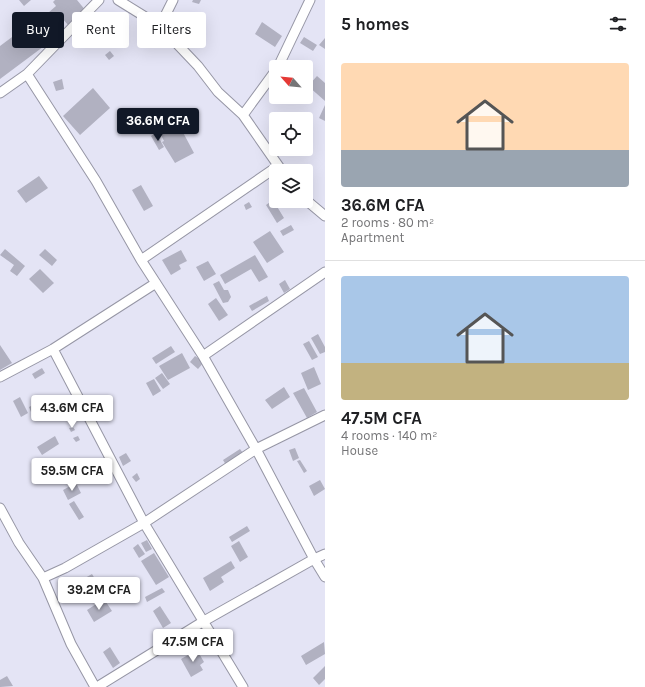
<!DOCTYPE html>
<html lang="en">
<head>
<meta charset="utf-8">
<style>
	body { margin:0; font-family:Karla,sans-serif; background:#f2f2f2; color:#202124; height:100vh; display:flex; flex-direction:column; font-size:15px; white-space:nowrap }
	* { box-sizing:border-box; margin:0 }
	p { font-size:13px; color:#757577 }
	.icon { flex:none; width:22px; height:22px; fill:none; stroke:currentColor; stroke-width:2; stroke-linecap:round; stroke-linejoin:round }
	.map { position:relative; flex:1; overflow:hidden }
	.panel { display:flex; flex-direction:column; background:#fff; width:320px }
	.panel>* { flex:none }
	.hud { position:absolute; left:12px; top:12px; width:253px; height:36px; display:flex; gap:8px }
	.needle { width:26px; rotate:297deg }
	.tools { position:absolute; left:269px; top:60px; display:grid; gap:8px }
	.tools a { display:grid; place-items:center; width:44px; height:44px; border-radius:4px; background:#fff; box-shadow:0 4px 16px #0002; font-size:20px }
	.price { position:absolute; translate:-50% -34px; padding:0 9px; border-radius:4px; background:#fff; color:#222; font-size:13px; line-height:26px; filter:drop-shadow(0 1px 2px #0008) }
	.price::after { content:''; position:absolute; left:50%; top:24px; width:12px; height:9px; margin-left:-6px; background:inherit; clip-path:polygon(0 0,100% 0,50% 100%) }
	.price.current { background:#111827; color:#fff }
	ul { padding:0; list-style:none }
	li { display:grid; align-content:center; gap:8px; height:212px; padding:0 16px }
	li+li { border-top:1px solid #e0e0e0 }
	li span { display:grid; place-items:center; height:124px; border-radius:4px; color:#555 }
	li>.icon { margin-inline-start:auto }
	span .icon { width:72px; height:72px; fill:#fffc; stroke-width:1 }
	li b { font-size:17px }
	h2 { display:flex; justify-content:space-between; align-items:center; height:48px; padding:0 16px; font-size:17px }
	.chip { padding:0 14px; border-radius:4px; background:#fff; box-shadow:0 4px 16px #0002; font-size:14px; line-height:36px }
	.chip.current { background:#111827; color:#fff }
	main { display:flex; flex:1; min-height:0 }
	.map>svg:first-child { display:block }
</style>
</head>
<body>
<main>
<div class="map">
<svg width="325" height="687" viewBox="0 0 325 687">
	<rect width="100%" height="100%" fill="#e4e4f5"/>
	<path fill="#b1b1c1" d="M19,0h12l-7,6z
		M55,0h22l9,11 -18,14 -6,-7 -6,5 -8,-10 8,-7 -3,-4z
		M193,0h8l-2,4 -7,-2z
		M43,14l16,21 -59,44v-33z
		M262,22l20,14 -7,11 -20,-13z
		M104,23l4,3 -3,2 -3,-3z
		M304,37l13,8 -4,6 -13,-8z
		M325,38v11l-6,-4z
		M110,51l4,5 -5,4 -4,-5z
		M317,76l8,7v18l-17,-15z
		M62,79l2,10 -8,2 -3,-9z
		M93,88l17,20 -30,27 -17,-19z
		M325,105v16l-6,-3z
		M178,109l4,6 -5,5 -5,-7z
		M178,123l16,30 -19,10 -13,-21 2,-1 -4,-8z
		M156,133l8,14 -5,3 -8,-14z
		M39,176l9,12 -22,15 -9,-12z
		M141,185l12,21 -9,5 -12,-21z
		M273,200l11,18 -7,5 -11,-18z
		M249,202l3,5 -6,3 -2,-5z
		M291,225l3,5 -11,6 -3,-5z
		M270,231l14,21 -17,11 -14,-21z
		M5,249l20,17 -8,10 -7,-5 4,-6 -14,-10z
		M45,249l12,11 -5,6 -13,-11z
		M181,250l6,11 -8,4 2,4 -10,6 -9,-15z
		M255,255l13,22 -9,5 -8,-13 -26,15 -5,-9z
		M208,261l8,13 -12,7 -8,-14z
		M40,269l14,14 -11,10 -14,-14z
		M285,280l5,9 -6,4 -5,-9z
		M219,281l5,9h4l3,7 -3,5 -5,1 -10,-19z
		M267,296l2,5 -17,10 -3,-5z
		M216,298l12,17 -9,6 -11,-17z
		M318,334l7,13v5l-5,2 -9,-16z
		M309,341l9,16 -6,3 -9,-16z
		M0,345l12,18 -12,7z
		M171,346l4,6 -19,12 -4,-6z
		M182,353l8,15 -22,12 -9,-14z
		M195,356l9,6 -6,7 -8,-7z
		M314,367l7,17 -13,6 -7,-17z
		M42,368l3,5 -10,6 -3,-5z
		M162,373l8,11 -7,5 -8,-11z
		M154,379l7,12 -8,5 -7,-13z
		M284,387l6,10 -18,12 -7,-9z
		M304,388l13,24 -10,6 -14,-25z
		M20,397l8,16 -7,4 -8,-16z
		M37,403l2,4 -8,5 -2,-5z
		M73,427l2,3 -4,2 -2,-4z
		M55,436l4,8 -17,11 -5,-8z
		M78,436l2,4 -4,2 -3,-4z
		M295,448l4,10 -6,3 -4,-11z
		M240,449l3,4 -17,12 -3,-5z
		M126,453l5,8 -8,5 -4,-9z
		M300,460l7,11 -3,2 -7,-12z
		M137,473l3,6 -4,3 -4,-5z
		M320,480l5,9 -11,7 -5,-10z
		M76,483l5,10 -13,7 -5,-10z
		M74,501l10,16 -5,3 -10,-16z
		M247,526l3,5 -18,11 -3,-5z
		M147,540l5,9 -6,3 -5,-9z
		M239,541l9,16 -8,5 -9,-16z
		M138,544l7,10 -6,4 -6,-10z
		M154,553l15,24 -13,8 -15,-24z
		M231,561l4,7 -14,9 3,5 -14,9 -7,-13z
		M92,574l6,10 -7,4 -6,-10z
		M72,585l6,9 -8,5 -6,-9z
		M162,588l3,4 -18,10 -2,-5z
		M104,599l8,12 -18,11 -7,-12z
		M160,606l11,17 -8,5 -10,-17z
		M324,642l1,12 -19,11 -5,-9z
		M110,647l10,16 -7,5 -10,-16z
		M197,650l7,12 -4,3 3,5 -12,7 -10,-18z
		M325,666v13l-6,6 -6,-7z
		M7,676l6,10 -13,1v-7z"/>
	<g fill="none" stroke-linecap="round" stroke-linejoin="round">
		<g stroke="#9696a5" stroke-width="11">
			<path id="street" d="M118,0l42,26 38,40 20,26 25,23 39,56
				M160,26l13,-26
				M278,67l32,-67
				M27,74l69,107 45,79 62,96 53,93 58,110 -110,62 -107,66
				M0,93l27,-19 72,-74
				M243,115l33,-45
				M306,200l19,16
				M141,260l137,-94
				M53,349l91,174 99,164
				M203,356l122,-84
				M0,377l53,-28 103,-66
				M0,508l19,35 24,35 28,66 24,43
				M325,554l-11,5 11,18
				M43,578l22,-10 79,-45 112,-74 69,-34"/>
		</g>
		<use href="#street" stroke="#fff" stroke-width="9"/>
	</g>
</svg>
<div class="tools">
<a><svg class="needle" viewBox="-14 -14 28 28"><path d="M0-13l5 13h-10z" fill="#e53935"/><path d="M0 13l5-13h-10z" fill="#757577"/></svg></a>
<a><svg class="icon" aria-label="locate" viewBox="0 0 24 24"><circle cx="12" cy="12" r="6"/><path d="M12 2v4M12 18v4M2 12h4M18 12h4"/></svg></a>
<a><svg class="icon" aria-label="layers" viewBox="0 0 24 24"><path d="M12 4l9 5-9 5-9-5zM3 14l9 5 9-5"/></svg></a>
</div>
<b class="price current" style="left:158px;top:142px">36.6M CFA</b>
<b class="price" style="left:72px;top:429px">43.6M CFA</b>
<b class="price" style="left:72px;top:492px">59.5M CFA</b>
<b class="price" style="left:99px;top:611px">39.2M CFA</b>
<b class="price" style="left:193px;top:663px">47.5M CFA</b>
<div class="hud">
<a class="chip current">Buy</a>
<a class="chip">Rent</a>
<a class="chip">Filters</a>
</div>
</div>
<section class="panel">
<h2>5 homes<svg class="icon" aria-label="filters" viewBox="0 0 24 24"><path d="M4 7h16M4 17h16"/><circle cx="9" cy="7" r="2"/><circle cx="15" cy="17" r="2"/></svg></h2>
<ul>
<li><span style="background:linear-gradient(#ffd9b3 70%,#9aa5b1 0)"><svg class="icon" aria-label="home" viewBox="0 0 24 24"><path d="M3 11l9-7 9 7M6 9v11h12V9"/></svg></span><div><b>36.6M CFA</b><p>2 rooms · 80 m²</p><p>Apartment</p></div></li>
<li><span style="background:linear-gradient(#a9c7e8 70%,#c2b280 0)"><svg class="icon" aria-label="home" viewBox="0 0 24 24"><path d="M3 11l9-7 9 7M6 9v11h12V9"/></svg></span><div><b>47.5M CFA</b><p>4 rooms · 140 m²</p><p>House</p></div></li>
</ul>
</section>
</main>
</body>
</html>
